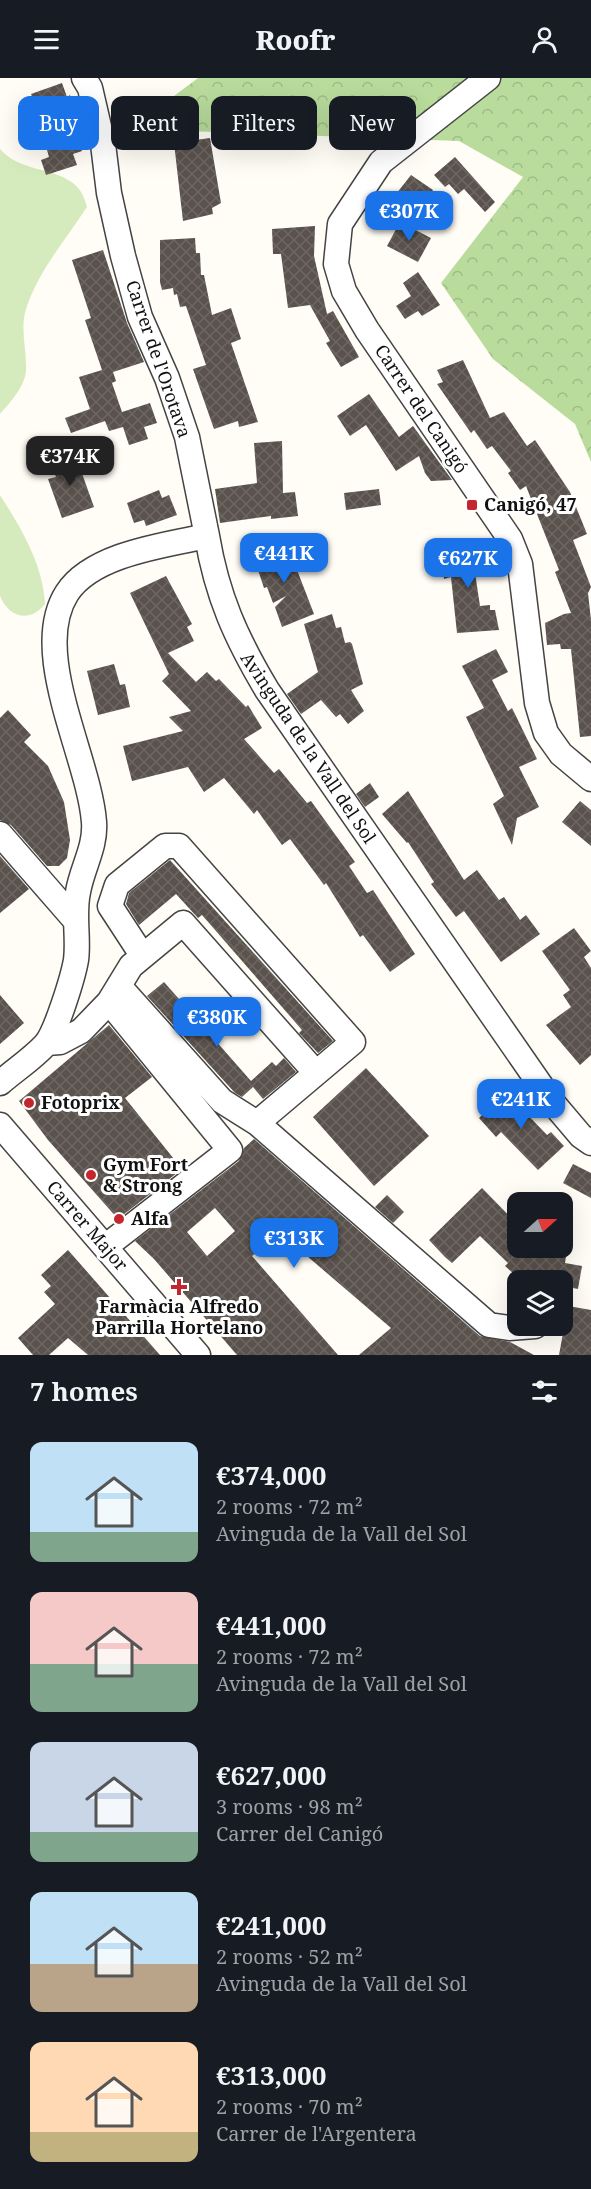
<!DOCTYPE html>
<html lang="en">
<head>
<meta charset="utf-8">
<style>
	body { margin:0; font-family:"Noto Serif",serif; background:#242831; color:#f1f3f6; height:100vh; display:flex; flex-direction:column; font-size:22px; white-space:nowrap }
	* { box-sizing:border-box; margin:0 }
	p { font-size:20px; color:#9ea1a6 }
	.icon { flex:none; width:33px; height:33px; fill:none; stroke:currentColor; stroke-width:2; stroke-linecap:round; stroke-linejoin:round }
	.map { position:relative; height:1277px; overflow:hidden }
	.side { display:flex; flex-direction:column; background:#171b24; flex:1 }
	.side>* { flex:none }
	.guide { position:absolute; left:18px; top:18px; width:555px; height:54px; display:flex; gap:12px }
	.needle { width:39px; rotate:69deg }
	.buttons { position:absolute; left:507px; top:1114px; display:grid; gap:12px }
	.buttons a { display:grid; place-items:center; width:66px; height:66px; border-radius:12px; background:#171b24; box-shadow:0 6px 24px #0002; font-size:30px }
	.price { position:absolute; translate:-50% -51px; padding:0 14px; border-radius:12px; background:#1a73e8; color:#fff; font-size:20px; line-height:39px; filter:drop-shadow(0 2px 3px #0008) }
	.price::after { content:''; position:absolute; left:50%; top:36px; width:18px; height:14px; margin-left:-9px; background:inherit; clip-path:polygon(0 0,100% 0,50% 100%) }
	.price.current { background:#222; color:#fff }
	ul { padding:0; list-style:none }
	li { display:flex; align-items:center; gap:18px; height:150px; padding:0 30px }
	li span { display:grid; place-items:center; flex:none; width:168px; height:120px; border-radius:12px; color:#555 }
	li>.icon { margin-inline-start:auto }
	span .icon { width:72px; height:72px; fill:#fffc; stroke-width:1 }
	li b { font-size:26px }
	h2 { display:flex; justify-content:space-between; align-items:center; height:72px; padding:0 30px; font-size:26px }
	.pill { padding:0 21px; border-radius:12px; background:#171b24; box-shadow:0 6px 24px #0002; font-size:21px; line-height:54px }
	.pill.current { background:#1a73e8; color:#fff }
	header { display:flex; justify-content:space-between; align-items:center; height:78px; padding:0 30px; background:#171b24; font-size:27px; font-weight:800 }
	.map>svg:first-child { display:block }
</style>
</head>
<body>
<header><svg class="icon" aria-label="menu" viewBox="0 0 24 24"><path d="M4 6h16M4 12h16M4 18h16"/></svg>Roofr<svg class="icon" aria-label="person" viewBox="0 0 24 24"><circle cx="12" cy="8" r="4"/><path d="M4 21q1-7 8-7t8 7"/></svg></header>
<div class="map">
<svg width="591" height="1277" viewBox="0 0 591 1277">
	<defs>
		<pattern id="forest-crowns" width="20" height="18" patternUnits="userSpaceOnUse" patternTransform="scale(1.5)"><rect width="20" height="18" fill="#b9dc9c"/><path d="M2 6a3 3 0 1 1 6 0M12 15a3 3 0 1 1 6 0" fill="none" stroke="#9ebc85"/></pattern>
		<pattern id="building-cross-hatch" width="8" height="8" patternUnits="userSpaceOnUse" patternTransform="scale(1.5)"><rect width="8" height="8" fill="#5a524d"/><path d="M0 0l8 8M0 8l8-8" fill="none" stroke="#6d6662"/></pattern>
	</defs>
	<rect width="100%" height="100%" fill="#fffdf5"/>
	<path fill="#d5ebbd" d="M0,71c26,30 78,13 87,58 -21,32 -47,62 -60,99 -8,21 0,43 -1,65 -1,15 -16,32 -26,43z
		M0,417c21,33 43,69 45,109 -15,19 -36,14 -45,-8z"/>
	<path fill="url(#forest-crowns)" d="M198,0h393v384l-16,-38 -82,-65 -52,-76 82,-106 -64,-36 -329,-12z"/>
	<path fill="url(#building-cross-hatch)" fill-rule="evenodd" d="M62,5l5,14 3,-2 8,25 -5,2 9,29 -9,3 4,11 -31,10 -5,-15 8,-3 -4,-14 3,-1 -17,-48z
		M210,60l11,65 -9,5 1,6 -30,7 -9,-78z
		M455,79l40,45 -10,10 -21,-23 -6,5 -9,-10 -4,3 -11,-12z
		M411,97l22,15 -18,29 -26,-16z
		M400,144l31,16 -13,24 -31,-16z
		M315,148l-1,30 13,58 6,-3 26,46 -18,10 -15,-24 4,-2 -20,-36 -22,3 -7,-54h-8l-1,-25z
		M195,160l1,15h4l1,22h3l8,40 19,-7 10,31 -10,4 27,79 -19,5 -1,-6 -24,8 -21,-60 13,-4 -20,-59 -6,1 -3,-13 -3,1 -1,-7 -11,2 -2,-8v-42z
		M103,172l24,73 17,39 -31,10 3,9 -4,2 10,29 28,-9 7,20 -13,4 4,12 -19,6 -6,-18 -14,4 -4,-10 -34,12 -6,-15 25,-9 -11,-32 23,-7 -17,-50 6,-2 -19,-58z
		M418,194l22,33 -18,11 -4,-5 -13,8 -9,-13 15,-10 -8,-13z
		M463,282l27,58 14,-6 23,34 8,-6 35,52 17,42 -14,6 18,47 -3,6 3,27v116l-11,1 -9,-88h-10l-1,-5 -13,1 -2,-22 19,-9 7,-1 -16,-41 4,-2 -33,-84 -6,4 -12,-17 3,-2 -19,-25 -5,3 -13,-19 -3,3 -34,-49 6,-2 -6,-12z
		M369,316l30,43 14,-11 39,54 -21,1 -6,-8 -6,-17 -23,15 -30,-46 -16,11 -13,-20z
		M282,363l1,52 12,-1 3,24 -27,3v-3l-51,7 -5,-34 42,-6 -3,-40z
		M75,376l19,53 -32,11 -14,-39 8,-2 -5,-14z
		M379,411l2,16 -35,5 -2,-17z
		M159,412l3,8 7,-3 8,20 -31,11 -2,-6 -10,3 -7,-20z
		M287,466l27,70 -32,13 -7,-20 11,-11 -13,7 -6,-16 -3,1 -11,-33z
		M482,466l5,27 -12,2 5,33 10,-1v5h5l4,20 -42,3 -6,-56 -7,2 -4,-27z
		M166,498l26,48 -5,3 7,14 -26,12 28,29 11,-10 9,9 3,-2 27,28 2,-2 14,23 -18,11 30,34 5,-4 28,34 4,-2 44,61 -6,4 18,27 6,-3 42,64 -25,18 -27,-37 -3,2 -34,-54 -2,2 -34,-46 -8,6 -25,-35 -3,4 -30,-36 -20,14 -16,-25 -56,14 -9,-35 60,-15 -14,-14 22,-6 -29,-30 7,-7 -39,-81z
		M332,536l4,14 5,-1 4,16 5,-1 2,2 11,40 -12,6 13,21 -16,13 -8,-10 -4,3 -15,-17 -20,14 -14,-20 31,-22 -14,-48z
		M496,571l12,23 -16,8 16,31 4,-3 25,51 -18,8 20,40 -22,11 -5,27 -19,-41 11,-8 -38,-79 18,-9 -22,-42z
		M114,586l6,21 5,-1 5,23 -32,8 -11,-44z
		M8,632l23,25 -7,7 24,24 16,36 6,38 -3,18 -8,8h-12l-36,-41 -11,-5v-102z
		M370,705l9,14 -14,10 -9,-13z
		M408,713l56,89 13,-10 22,30 5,-3 16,23 6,-5 14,19 -39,28 -37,-51 -8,6 -25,-33 3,-2 -26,-40 -1,1 -25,-29z
		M580,723l11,9v36l-29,-24z
		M0,778l29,33 -29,24z
		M170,782l163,181 -15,12 -19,-20 3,-3 -100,-115 -4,3 -22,-24 -37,31 -13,-21 3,-11z
		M574,850l17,23 -7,6 7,11v87l-11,10 -34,-40 25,-18 -8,-12 7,-5 -28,-39z
		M164,904l87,99 21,-19 4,4 8,-8 12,14 -33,27 -10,-12 -11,10 -7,-4 -88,-97z
		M0,917l24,28 -24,21z
		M109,947l43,52 -27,21 57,71 -64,50 -70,-79 -29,-39z
		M366,990l63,68 -55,50 -61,-69z
		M509,1011l15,22 23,24 4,-3 13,14 -26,24 -37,-38 -5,5 -17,-19z
		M254,1061l226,197 30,6 24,13h-175l32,-27 -112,-96 -27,24 86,99h-101l-83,-96 -19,-18 104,-80 5,-13zM215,1130l20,23 -28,25 -20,-24z
		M573,1086l18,9v25l-28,-15z
		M482,1110l36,37v23l49,2 -2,13 17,3 -4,23 -16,-3v-5h-40l-17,-15 3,-3 -28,-27 -28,27 -7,-6 -16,-17z
		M387,1117l17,17 -11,11 -18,-16z
		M68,1172l29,33 63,72h-72l-20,-17 -19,17h-16l-15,-17 37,-34 -11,-12 7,-6 -10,-11z
		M568,1228l23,4v45h-32z"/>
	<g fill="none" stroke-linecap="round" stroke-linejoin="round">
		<g stroke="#444" stroke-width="27">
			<path id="minor" d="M84,0l6,10 13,56 6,49 14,63 17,61 27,61 20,59 20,99
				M488,0l-107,84 -41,62 -4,40 8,27 23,39 143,209 10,25 17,139 9,30 15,21 30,25
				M0,756l75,86
				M142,877l-32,-49 7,-21 48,-39h14l174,196 -96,81
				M119,908l103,115 35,22 232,202 20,3 26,-2
				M47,965l13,-1 21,-11 28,-29 22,-36 52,-43 133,150
				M0,1005c15,-13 32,-24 45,-38 11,-12 28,-68 31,-85 3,-22 -3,-45 2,-68 4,-24 18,-45 16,-70 -5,-65 -65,-170 -27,-229 25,-39 98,-48 140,-57 10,60 29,102 60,154l286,413 28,33 10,7
				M0,1047l198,230
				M105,1169l125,-97 -121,-148"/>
		</g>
		<use href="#minor" stroke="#fff" stroke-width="24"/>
	</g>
	<g fill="#c4262e" stroke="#fff" stroke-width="2">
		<rect x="466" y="421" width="12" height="12" rx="3"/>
		<circle cx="29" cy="1025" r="6"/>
		<circle cx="91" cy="1097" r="6"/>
		<circle cx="119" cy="1141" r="6"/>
		<path d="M176 1200h6v6h6v6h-6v6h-6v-6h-6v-6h6z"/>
	</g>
	<g text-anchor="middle" stroke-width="6" stroke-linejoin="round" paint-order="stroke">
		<g font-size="18" fill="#111" stroke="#fff">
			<text transform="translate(158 281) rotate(71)" y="6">Carrer de l'Orotava</text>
			<text transform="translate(421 331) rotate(56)" y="6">Carrer del Canigó</text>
			<text transform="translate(308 670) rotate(56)" y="6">Avinguda de la Vall del Sol</text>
			<text transform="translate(87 1148) rotate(49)" y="6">Carrer Major</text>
		</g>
		<g font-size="18" font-weight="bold" fill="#111" stroke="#fff" text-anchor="start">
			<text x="484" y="433">Canigó, 47</text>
			<text x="41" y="1031">Fotoprix</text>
			<text x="103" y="1093">Gym Fort<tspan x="103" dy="21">&amp; Strong</tspan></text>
			<text x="131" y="1147">Alfa</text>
			<text x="179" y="1235" text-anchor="middle">Farmàcia Alfredo<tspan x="179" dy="21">Parrilla Hortelano</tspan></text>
		</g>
	</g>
</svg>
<div class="buttons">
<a><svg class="needle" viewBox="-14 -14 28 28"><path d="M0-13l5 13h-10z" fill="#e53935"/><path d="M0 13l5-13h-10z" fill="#9ea1a6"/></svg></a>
<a><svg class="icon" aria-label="layers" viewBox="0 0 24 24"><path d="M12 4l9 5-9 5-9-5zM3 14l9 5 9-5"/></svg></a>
</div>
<b class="price" style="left:409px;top:164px">€307K</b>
<b class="price current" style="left:70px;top:409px">€374K</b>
<b class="price" style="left:284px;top:506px">€441K</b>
<b class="price" style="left:468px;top:511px">€627K</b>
<b class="price" style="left:217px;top:970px">€380K</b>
<b class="price" style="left:521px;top:1052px">€241K</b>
<b class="price" style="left:294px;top:1191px">€313K</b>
<div class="guide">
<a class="pill current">Buy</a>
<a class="pill">Rent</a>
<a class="pill">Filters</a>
<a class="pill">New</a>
</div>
</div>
<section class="side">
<h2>7 homes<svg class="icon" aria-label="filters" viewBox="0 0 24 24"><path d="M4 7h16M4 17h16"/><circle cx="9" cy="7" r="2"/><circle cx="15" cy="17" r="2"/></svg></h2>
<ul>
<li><span style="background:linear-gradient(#bfe0f5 75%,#7fa58c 0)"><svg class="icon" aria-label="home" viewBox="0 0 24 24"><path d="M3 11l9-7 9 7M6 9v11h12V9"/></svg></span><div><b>€374,000</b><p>2 rooms · 72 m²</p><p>Avinguda de la Vall del Sol</p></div></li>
<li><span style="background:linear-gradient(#f6c9c9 60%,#7fa58c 0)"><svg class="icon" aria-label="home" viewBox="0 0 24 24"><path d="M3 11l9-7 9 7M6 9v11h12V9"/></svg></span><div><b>€441,000</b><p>2 rooms · 72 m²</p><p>Avinguda de la Vall del Sol</p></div></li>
<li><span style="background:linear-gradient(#c9d6e8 75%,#7fa58c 0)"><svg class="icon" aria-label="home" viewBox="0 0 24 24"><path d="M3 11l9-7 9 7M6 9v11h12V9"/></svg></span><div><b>€627,000</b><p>3 rooms · 98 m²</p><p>Carrer del Canigó</p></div></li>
<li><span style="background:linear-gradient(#bfe0f5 60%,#b9a48a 0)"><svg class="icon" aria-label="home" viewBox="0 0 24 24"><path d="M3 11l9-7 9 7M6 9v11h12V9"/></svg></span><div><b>€241,000</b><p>2 rooms · 52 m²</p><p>Avinguda de la Vall del Sol</p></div></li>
<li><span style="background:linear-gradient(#ffd9b3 75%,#c2b280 0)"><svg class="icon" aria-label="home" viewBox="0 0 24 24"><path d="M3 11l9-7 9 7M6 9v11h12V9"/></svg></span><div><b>€313,000</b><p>2 rooms · 70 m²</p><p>Carrer de l'Argentera</p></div></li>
</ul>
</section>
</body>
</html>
